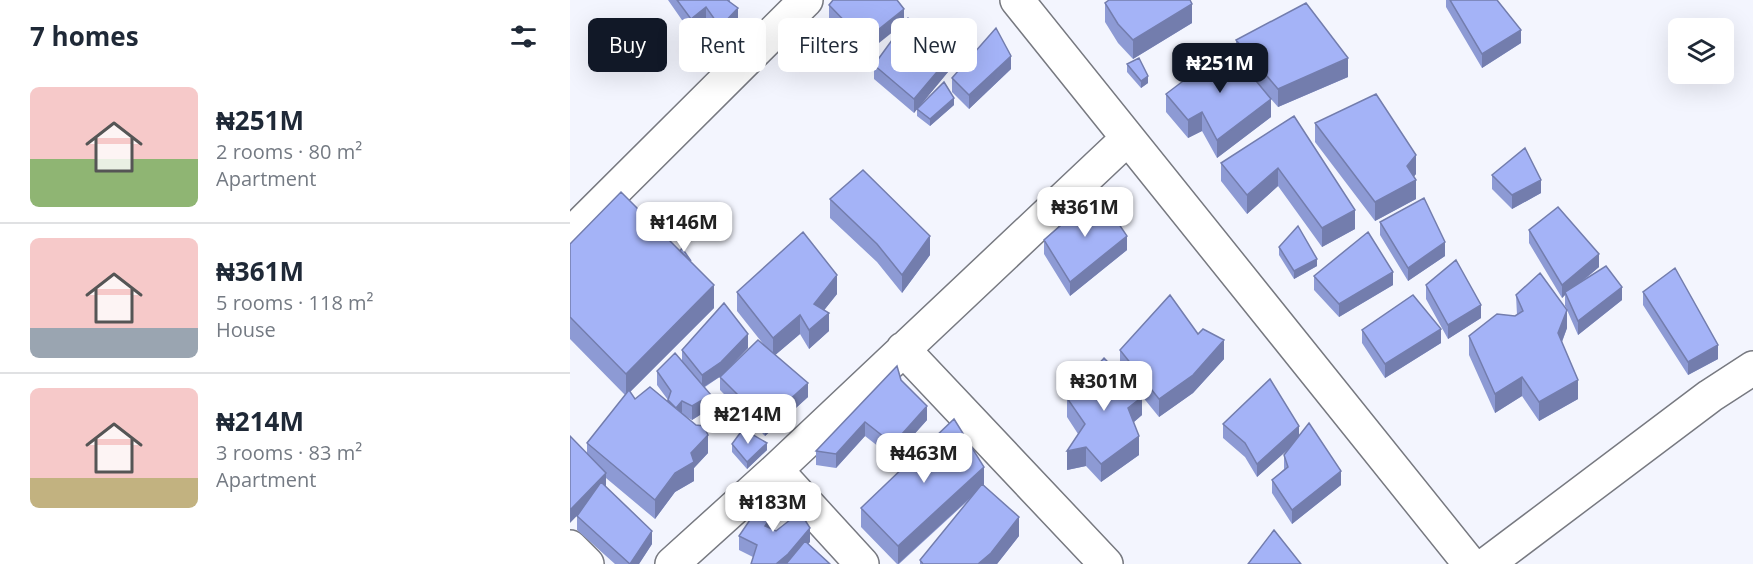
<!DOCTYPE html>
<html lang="en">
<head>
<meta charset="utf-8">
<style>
	body { margin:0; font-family:"Open Sans",sans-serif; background:#f2f2f3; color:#1f2937; height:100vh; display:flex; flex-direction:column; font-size:22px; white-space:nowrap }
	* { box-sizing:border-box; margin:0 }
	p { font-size:20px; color:#747a83 }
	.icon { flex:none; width:33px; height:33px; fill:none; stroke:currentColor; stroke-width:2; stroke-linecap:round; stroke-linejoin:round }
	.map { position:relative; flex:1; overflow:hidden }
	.panel { display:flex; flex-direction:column; background:#fff; width:570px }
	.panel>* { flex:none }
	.hud { position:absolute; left:18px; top:18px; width:570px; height:54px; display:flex; gap:12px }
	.controls { position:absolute; left:1098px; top:18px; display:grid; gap:12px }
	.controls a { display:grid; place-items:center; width:66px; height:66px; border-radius:9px; background:#fff; box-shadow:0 6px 24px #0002; font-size:30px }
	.price { position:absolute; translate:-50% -51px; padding:0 14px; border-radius:12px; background:#fff; color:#222; font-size:20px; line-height:39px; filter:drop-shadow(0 2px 3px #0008) }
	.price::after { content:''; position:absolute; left:50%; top:36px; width:18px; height:14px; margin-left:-9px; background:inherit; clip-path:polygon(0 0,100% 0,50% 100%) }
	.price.selected { background:#111827; color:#fff }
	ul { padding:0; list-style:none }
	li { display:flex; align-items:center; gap:18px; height:150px; padding:0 30px }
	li+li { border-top:2px solid #e0e1e3 }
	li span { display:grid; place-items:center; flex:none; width:168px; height:120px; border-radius:9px; color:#555 }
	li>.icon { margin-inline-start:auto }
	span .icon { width:72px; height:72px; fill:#fffc; stroke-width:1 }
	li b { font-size:26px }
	h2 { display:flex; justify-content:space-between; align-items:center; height:72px; padding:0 30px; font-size:26px }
	.pill { padding:0 21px; border-radius:9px; background:#fff; box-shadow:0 6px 24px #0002; font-size:21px; line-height:54px }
	.pill.selected { background:#111827; color:#fff }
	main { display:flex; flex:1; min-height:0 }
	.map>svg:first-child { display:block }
</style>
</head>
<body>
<main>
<section class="panel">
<h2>7 homes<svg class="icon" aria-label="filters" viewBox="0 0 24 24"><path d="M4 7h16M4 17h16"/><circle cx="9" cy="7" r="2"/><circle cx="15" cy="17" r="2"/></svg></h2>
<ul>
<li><span style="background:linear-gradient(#f6c9c9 60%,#8fb573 0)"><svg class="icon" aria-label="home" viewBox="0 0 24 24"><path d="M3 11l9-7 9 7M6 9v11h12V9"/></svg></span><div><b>₦251M</b><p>2 rooms · 80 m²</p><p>Apartment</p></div></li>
<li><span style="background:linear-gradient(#f6c9c9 75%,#9aa5b1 0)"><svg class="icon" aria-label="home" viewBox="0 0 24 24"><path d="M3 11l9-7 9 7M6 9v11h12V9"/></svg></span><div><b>₦361M</b><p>5 rooms · 118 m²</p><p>House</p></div></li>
<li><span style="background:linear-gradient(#f6c9c9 75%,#c2b280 0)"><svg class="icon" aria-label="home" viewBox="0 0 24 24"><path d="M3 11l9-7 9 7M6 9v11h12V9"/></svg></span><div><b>₦214M</b><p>3 rooms · 83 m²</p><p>Apartment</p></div></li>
</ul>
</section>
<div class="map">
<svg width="1183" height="564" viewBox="0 0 1183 564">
	<rect width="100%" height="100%" fill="#f3f5fe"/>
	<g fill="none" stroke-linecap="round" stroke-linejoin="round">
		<g stroke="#777980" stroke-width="36">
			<path id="minor" d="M447,0l453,564
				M0,235l236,-235
				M333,349l203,215
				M206,470l86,94
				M0,547l17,17
				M102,564l104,-94 352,-332
				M917,564l223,-168 43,-28"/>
		</g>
		<use href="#minor" stroke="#fff" stroke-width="33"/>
	</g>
	<path fill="#8d9ad4" d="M98,0h62v2l8,19 -18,19 -14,-19 -15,12z
		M327,0l-33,55 -35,-36v-14z
		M876,0h51l24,43 -39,25 -36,-61z
		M535,3l87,20 -59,36 -15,-16 -13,-21z
		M666,40l112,37 -70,30 -7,-8v18l-54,41 -15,-27 -14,7 -22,-26v-18l70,-37z
		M557,64l21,19 -7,5 -14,-16z
		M304,65l79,1 -35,42 36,-3 -24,21 -13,-10v-7l-3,4 -40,-34z
		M441,69l-42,40 -17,-17v-14z
		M724,116l61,113 -33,18 -44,-61 -31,28 -26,-33v-18z
		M745,123l101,51 -3,3 3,22 -41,22 -60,-79z
		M922,175l49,18 -29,16 -20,-20z
		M260,199l100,56 -28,38 -25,-31 -47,-44z
		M810,222l65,34 -37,25 -28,-46z
		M959,230l70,37 -16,14 39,19 -44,35 -11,-25v18l-5,14 16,57 -39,22 -17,-25 -27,17 -26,-58v-19l48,-21 -1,-20 51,14 -2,-3v-11l-3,3 -33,-55z
		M474,240l83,10 -57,46 -26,-42z
		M0,244l144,64 -84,84 5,7 33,3v-2l-11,-15v-14l25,-10v-11l66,-2 -27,28 -16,11 6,21 -19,12 -7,-4 23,37 -14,15v13l-19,11 -20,27 -49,-41v9l46,57 -13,20h-24l-38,-34v-14l10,-63v-10l38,-48 -55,-56z
		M709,247l38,19 -23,13 -15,-24z
		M744,276l79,9 -54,32 -25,-27z
		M856,285l55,33 -33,21 -22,-40z
		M167,292l100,2 -13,16 5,21 -20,18 -9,-15 -25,21 33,42 -43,39 -45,-46v-13l44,-32 -27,-34z
		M1073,292l75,67 -30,16 -45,-70z
		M792,330l79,13 -56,35 -23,-35z
		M628,334l26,25 -31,34 -34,24 -39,-48v-19z
		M331,380l26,40 -34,38 -28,-22 -29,32 -20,-3v-14z
		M497,398l75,17 -8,7 5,33 -38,27 -15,-16 -19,4 11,-36 -11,-17z
		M653,424l76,12 42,49 -49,39 -20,-31v-13l12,-11v-14l5,-7 -32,29 -12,-20 -22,-19z
		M162,444l35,6 -20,19 -15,-17z
		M414,485l35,51 -22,28h-77v-4l53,-64 -74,68h-2l-36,-37v-19z
		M209,519l-7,10 38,13 -57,15 -14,-7v-14z"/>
	<path fill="#737dad" d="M622,4v19l-59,36v-19z
		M136,7v14l-15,12v-14z
		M168,8v13l-18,19v-13z
		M334,9v14l-40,32v-14z
		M951,30v13l-39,25v-14z
		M383,53v13l-39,47v-14z
		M441,56v13l-42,40v-14z
		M778,58v19l-70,30v-18z
		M578,76v7l-7,5v-7z
		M384,98v7l-24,21v-7z
		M701,99v18l-54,41v-18z
		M632,112v19l-14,7v-18z
		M846,155v19l-8,10 8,-4v19l-41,22v-19l32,-36z
		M708,168v18l-31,28v-19z
		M971,180v13l-29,16v-14z
		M785,210v19l-33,18v-19z
		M360,236v19l-28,38v-18z
		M557,236v14l-57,46v-14z
		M875,242v14l-37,25v-13z
		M1029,254v13l-33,27 -1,-2v3l-3,3v-13z
		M747,259v7l-23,13v-8z
		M823,272v13l-54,32v-13z
		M267,275v19l-23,29v-19z
		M144,285v23l-88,88v-22z
		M1052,287v13l-44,35v-14z
		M911,305v13l-33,21v-14z
		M997,310v18l-9,24v-19z
		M259,313v18l-20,18v-19z
		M230,315v19l-27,23v-19z
		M871,329v14l-56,35v-14z
		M178,334v14l-27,28 -19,12v-13z
		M654,340v19l-31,34 -34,24v-18z
		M1148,345v14l-30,16v-13z
		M952,377v19l-27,17v-19z
		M1008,380v19l-39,22v-19z
		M238,383v14l-43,39v-14z
		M141,395v13l-19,12v-14z
		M572,397v18l-14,12v-19z
		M112,401v14l-6,6v-13z
		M357,406v14l-34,38v-14z
		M295,422v14l-29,32v-14z
		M729,426v14l-42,37v-13z
		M138,435v18l-14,15v13l-19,11 -20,27v-19l36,-47z
		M569,436v19l-38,27v-18z
		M197,443v7l-20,19v-7z
		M516,447v19l-19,4v-19z
		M414,467v18l-86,79v-18z
		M771,471v14l-49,39v-14z
		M36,473v13l-36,37v-13z
		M209,506v13l-14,20v-13z
		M449,517v19l-22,28h-19z
		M240,528v14l-19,22h-15z
		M82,531v13l-13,20h-9z"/>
	<path fill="#a4b3f7" stroke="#737dad" stroke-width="1.5" d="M107,0h50l11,8 -18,19 -14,-20 -15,12z
		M263,0h64l7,9 -40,32 -35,-36z
		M539,0h81l2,4 -59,36 -15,-16 -13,-21z
		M880,0h47l24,30 -39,24z
		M736,3l42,55 -70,31 -42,-49z
		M338,18l45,35 -39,46 -40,-34z
		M426,28l15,28 -42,39 -17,-17z
		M658,47l43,52 -54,41 -15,-28 -14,8 -22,-26z
		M569,58l9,18 -7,5 -14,-17z
		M374,82l10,16 -24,21 -13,-10z
		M806,94l40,61 -9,11 9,14 -41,22 -60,-79z
		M724,116l61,94 -33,18 -44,-60 -31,27 -26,-32z
		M955,148l16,32 -29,15 -20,-20z
		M293,170l67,66 -28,39 -25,-31 -47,-45z
		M51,192l93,93 -88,89 -56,-57v-73z
		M528,193l29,43 -57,46 -26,-42z
		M854,198l21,44 -37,26 -28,-46z
		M988,207l41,47 -37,31 -33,-55z
		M728,226l19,33 -23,12 -15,-24z
		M233,232l34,43 -23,29 15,9 -20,17 -9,-15 -27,23 -36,-46z
		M798,232l25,40 -54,32 -25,-28z
		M112,248l9,13 -11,-10z
		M886,260l25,45 -33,20 -22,-40z
		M1036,266l16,21 -44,34 -13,-29z
		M1105,268l43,77 -30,17 -45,-70z
		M970,273l27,37 -9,23 20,47 -39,22 -17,-25 -27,17 -26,-58 28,-22 18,2 8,-5 -7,-16z
		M600,295l28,39 5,-5 21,11 -31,35 -34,24 -39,-49z
		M843,295l28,34 -56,35 -23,-34z
		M154,303l24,31 -27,28 -19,13 -20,-25z
		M188,340l50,43 -43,39 -45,-45z
		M105,353l36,42 -19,11 -10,-5 -6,7 -8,-8 3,-9 -14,-20z
		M534,358l38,39 -14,11 11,28 -38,28 -15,-17 -19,4 18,-27 -18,-26z
		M327,366l4,14 26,26 -34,38 -28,-22 -29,32 -20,-3z
		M700,379l29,47 -42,38 -12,-21 -22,-19z
		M80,387l46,38 8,1 4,9 -17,18 3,9 -19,11 -20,27 -68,-57 42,-53 6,9z
		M384,419l30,48 -86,79 -37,-38z
		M739,423l32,48 -49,39 -20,-30 16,-13 -4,-12z
		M173,429l24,14 -20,19 -15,-18z
		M0,436l36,37 -36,37z
		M31,482l51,49 -22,33 -53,-48z
		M412,484l37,33 -28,36 -13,11h-55l-3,-4z
		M201,489l8,17 -14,20 11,5 24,-19 10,16 -22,26 -12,10h-25l6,-19 -18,-9z
		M704,530l27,34h-53z
		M235,541l25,23h-44z"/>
</svg>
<div class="controls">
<a><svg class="icon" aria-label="layers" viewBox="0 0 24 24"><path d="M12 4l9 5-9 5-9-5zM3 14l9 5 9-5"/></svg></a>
</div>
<b class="price selected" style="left:650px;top:94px">₦251M</b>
<b class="price" style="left:515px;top:238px">₦361M</b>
<b class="price" style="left:114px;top:253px">₦146M</b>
<b class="price" style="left:534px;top:412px">₦301M</b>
<b class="price" style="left:178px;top:445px">₦214M</b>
<b class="price" style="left:354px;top:484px">₦463M</b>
<b class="price" style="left:203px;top:533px">₦183M</b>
<div class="hud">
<a class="pill selected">Buy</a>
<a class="pill">Rent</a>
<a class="pill">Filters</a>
<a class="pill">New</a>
</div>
</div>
</main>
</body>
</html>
